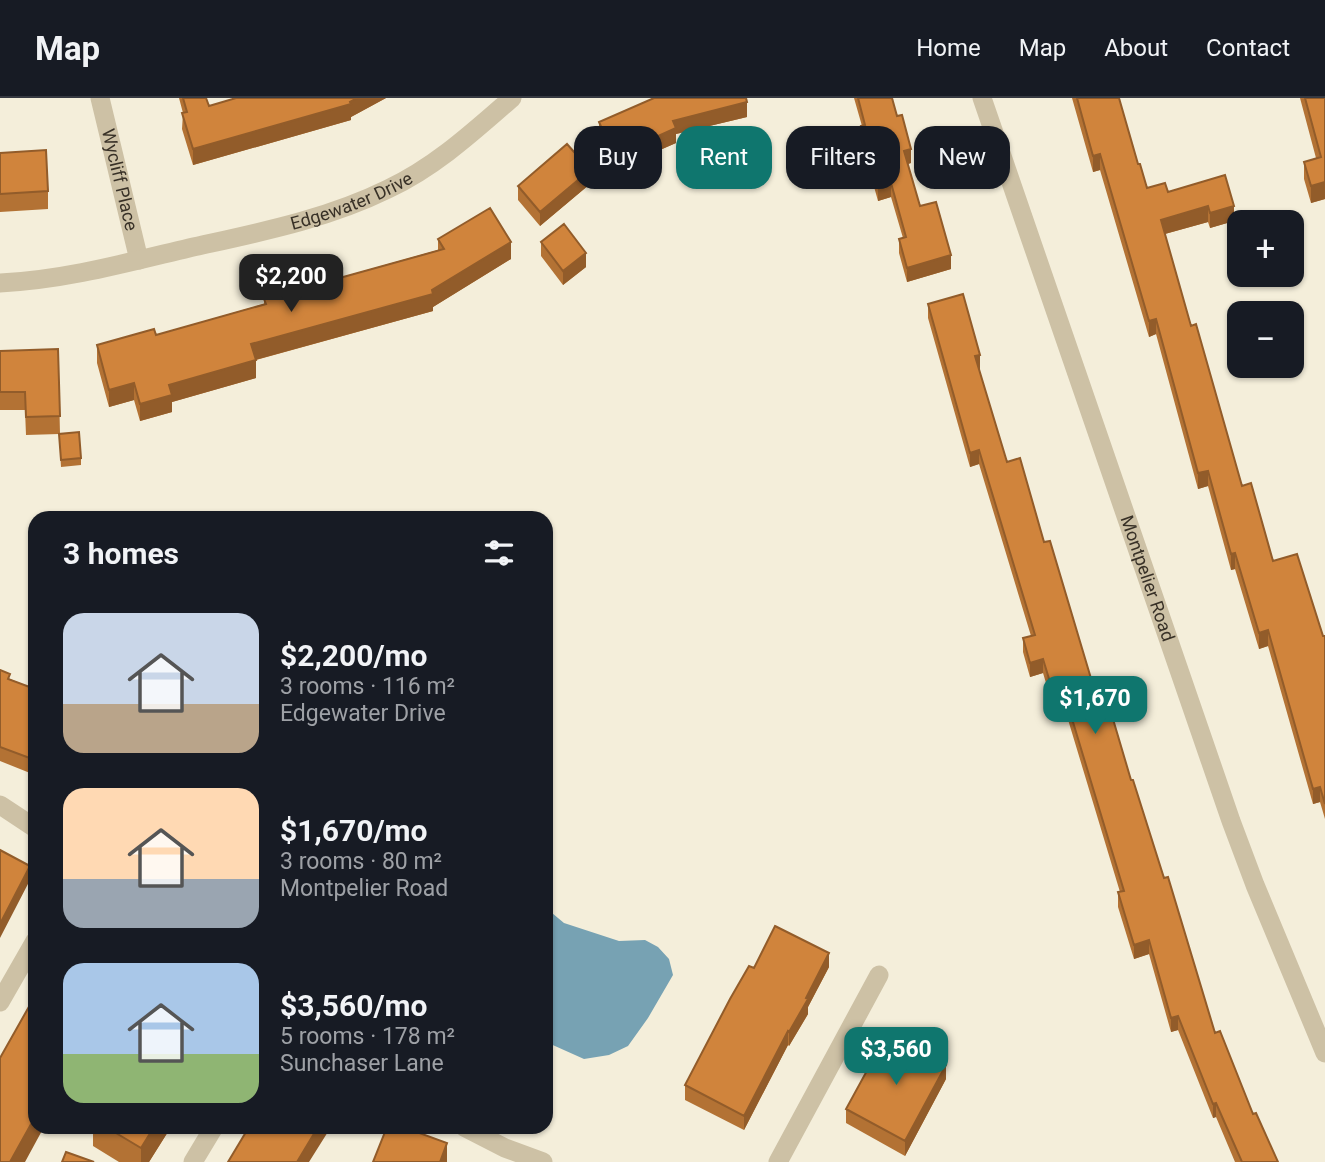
<!DOCTYPE html>
<html lang="en">
<head>
<meta charset="utf-8">
<style>
	body { margin:0; font-family:Roboto,sans-serif; background:#242831; color:#f1f3f6; height:100vh; display:flex; flex-direction:column; font-size:26px; white-space:nowrap }
	* { box-sizing:border-box; margin:0 }
	p { font-size:23px; color:#9ea1a6 }
	.icon { flex:none; width:38px; height:38px; fill:none; stroke:currentColor; stroke-width:2; stroke-linecap:round; stroke-linejoin:round }
	.map { position:relative; flex:1; overflow:hidden }
	.side { position:absolute; left:28px; top:413px; width:525px; height:623px; display:flex; flex-direction:column; background:#171b24; border-radius:21px; box-shadow:0 2px 5px #0004 }
	.side>* { flex:none }
	.banner { position:absolute; left:574px; top:28px; width:646px; height:63px; display:flex; gap:14px }
	.buttons { position:absolute; left:1227px; top:112px; display:grid; gap:14px }
	.buttons a { display:grid; place-items:center; width:77px; height:77px; border-radius:14px; background:#171b24; box-shadow:0 2px 5px #0004; font-size:35px }
	.price { position:absolute; translate:-50% -60px; padding:0 16px; border-radius:14px; background:#0f766e; color:#fff; font-size:23px; line-height:46px; filter:drop-shadow(0 2px 4px #0008) }
	.price::after { content:''; position:absolute; left:50%; top:42px; width:21px; height:16px; margin-left:-10px; background:inherit; clip-path:polygon(0 0,100% 0,50% 100%) }
	.price.on { background:#222; color:#fff }
	ul { padding:0; list-style:none }
	li { display:flex; align-items:center; gap:21px; height:175px; padding:0 35px }
	li span { display:grid; place-items:center; flex:none; width:196px; height:140px; border-radius:21px; color:#555 }
	li>.icon { margin-inline-start:auto }
	span .icon { width:84px; height:84px; fill:#fffc; stroke-width:1 }
	li b { font-size:30px }
	h2 { display:flex; justify-content:space-between; align-items:center; height:84px; padding:0 35px; font-size:30px }
	.chip { padding:0 24px; border-radius:21px; background:#171b24; box-shadow:0 2px 5px #0004; font-size:24px; line-height:63px }
	.chip.on { background:#0f766e; color:#fff }
	header { display:flex; align-items:center; gap:42px; box-sizing:border-box; height:98px; padding:0 35px; background:#171b24; border-bottom:2px solid #363941 }
	header strong { font-size:33px }
	nav { display:flex; gap:38px; margin-inline-start:auto; font-size:24px }
	.map>svg:first-child { display:block }
</style>
</head>
<body>
<header>
<strong>Map</strong>
<nav><a>Home</a><a>Map</a><a>About</a><a>Contact</a></nav>
</header>
<div class="map">
<svg width="1325" height="1064" viewBox="0 0 1325 1064">
	<rect width="100%" height="100%" fill="#f4eeda"/>
	<path fill="#77a2b3" d="M546,810l18,15 55,18 26,-1 13,7 11,12 4,16 -25,43 -20,28 -19,9 -25,4 -38,-17z"/>
	<g fill="none" stroke-linecap="round" stroke-linejoin="round">
		<g stroke="#cdc1a5" stroke-width="19">
			<path id="s1" d="M100,0l39,162"/>
			<path id="s2" d="M982,0l249,723 24,64 70,168"/>
			<path id="s3" d="M0,185c64,-3 126,-20 189,-35 67,-15 136,-28 199,-59 47,-22 85,-57 124,-91"/>
			<path d="M0,707l35,23"/>
			<path d="M0,904l35,-61"/>
			<path d="M464,1029l41,21 38,14"/>
			<path d="M193,1064l21,-35"/>
			<path d="M778,1064l101,-187"/>
		</g>
	</g>
	<path fill="#b37234" d="M179,0h27l3,8 27,-8h150l-35,19v3l-158,45 -11,-36 1,-16z
		M854,0h38l19,65 -3,1 12,42 31,63 -44,13 -8,-29v-14l4,-1 -12,-41 -13,4 -17,-61 1,-14z
		M1072,0h47l19,66 9,24 21,4 57,-17 9,46 -24,7 -2,-6 -43,12 26,92 51,160 31,75 50,75h2v183l-5,-17 -7,2 -45,-158 -9,3 -24,-80 -4,1 -23,-84 -10,3 -42,-155 -7,3 -49,-167 -7,2z
		M1300,0h25v101l-14,4 -7,-24v-17l12,-4z
		M747,19l-71,17v9l-62,27 -15,-34v-14z
		M0,55l48,38v18l-48,3z
		M590,86l-50,42 -22,-26v-14z
		M438,141l73,20 -78,48v4l-177,49v18l-84,24v10l-32,9 -6,-21 -25,7 -12,-44v-18l59,-10 108,-31v-5l174,-49z
		M541,144l45,25 -23,18 -22,-29z
		M928,206l52,65h-1l28,93 37,80 57,170 30,68 84,253 38,81 25,48h-43l-19,-45 -3,1 -35,-88 -7,2 -22,-78 -15,5 -16,-52v-15h2l-57,-189 -10,3 -10,-33 -13,4 -7,-25v-14l8,-2 -52,-172 -9,3 -42,-149z
		M58,251l2,85 21,24v7l-20,2 -2,-33 -33,1 -1,-25h-25v-59z
		M0,572l10,9 25,10v86l-35,-14z
		M829,869l-21,40v7l-19,32 -1,-1 -44,85 -59,-30v-15l69,-117z
		M946,981l-41,77 -59,-33v-14z
		M93,1029h78l-22,35h-30l-26,-16z"/>
	<path fill="#925c2a" d="M357,0h29l-35,19v3l-158,45v-16l157,-47z
		M747,4v15l-71,17v9l-62,27v-14l59,-35z
		M911,51v14l-7,2v-14z
		M1100,56v16l-7,2v-16z
		M590,72v14l-50,42v-14z
		M1325,84v17l-14,4v-17z
		M891,85v14l-13,4v-15z
		M1208,108v16l-47,13v-15z
		M1234,108v15l-24,7v-15z
		M511,144v17l-78,48v4l-182,50v-17l181,-54z
		M586,155v14l-23,18v-14z
		M951,157v14l-44,13v-14z
		M1156,221v15l-7,3v-16z
		M980,257v14l-5,1v-14z
		M256,262v18l-84,24v10l-32,9v-17l29,-19z
		M134,285v17l-25,7v-17z
		M979,352v14l-9,3v-14z
		M1208,373v15l-10,3v-16z
		M1235,455v16l-4,1v-16z
		M1268,532v16l-9,3v-16z
		M1043,561v14l-13,4v-14z
		M1063,591v14l-10,3v-14z
		M1320,689v15l-7,2v-15z
		M30,768v14l-30,58v-14z
		M1149,842v14l-15,5v-14z
		M829,855v14l-21,40v7l-19,32v-14z
		M1178,918v14l-7,2v-14z
		M788,933v14l-44,85v-14z
		M946,967v14l-41,77v-15z
		M1216,1005v14l-3,1v-14z
		M35,1019v10h9l-19,35h-15z
		M154,1029h17l-22,35h-8v-14z
		M318,1029h13l-22,35h-12z
		M447,1045v19h-7z"/>
	<path fill="#d0843c" stroke="#925c2a" stroke-width="2" d="M183,0h23l3,8 27,-8h121l-7,4 1,2 -158,45 -11,-36 5,-1z
		M654,0h92l1,4 -74,19 3,7 -62,28 -15,-34z
		M858,0h34l5,18 5,-1 9,34 -7,2 16,55 16,-4 15,53 -44,13 -8,-29 7,-2 -15,-54 -13,3 -17,-60 4,-1z
		M1077,0h42l19,66h2l7,24 18,-5 3,9 57,-17 9,31 -24,7 -2,-7 -47,14 30,106 5,-2 46,162 9,-3 22,78 24,-7 26,82h2v168l-5,-17 -7,2 -45,-159 -9,3 -24,-80 -4,1 -23,-83 -10,2 -42,-154 -7,2 -49,-167 -7,2z
		M1305,0h20v84l-14,4 -7,-24 17,-5z
		M567,46l23,26 -50,42 -22,-26z
		M46,52l2,41 -48,3v-41z
		M490,110l21,34 -79,48 1,4 -182,50 5,16 -87,25 3,10 -32,9 -6,-21 -25,7 -12,-45 57,-16 2,6 110,-31 -2,-5 180,-50 -6,-10z
		M564,126l22,29 -23,18 -22,-29z
		M963,196l17,61 -5,1 32,106 13,-4 24,84 6,-1 51,171 9,-3 21,71h2l31,98 4,-1 47,156 5,-2 33,83 3,-1 22,49h-36l-26,-59 -3,1 -35,-88 -7,2 -22,-78 -15,5 -16,-53 6,-1 -61,-202 -10,3 -10,-33 -13,4 -7,-25 12,-3 -56,-185 -9,3 -42,-149z
		M58,251l2,67 -34,1 -1,-25h-25v-41z
		M79,334l2,26 -20,2 -2,-26z
		M0,572l10,4 -2,5 27,10v71l-35,-13z
		M0,752l30,16 -30,58z
		M775,828l54,27 -23,45 2,1 -19,33 -1,-1 -44,85 -59,-31 45,-86 19,-33 5,2z
		M35,898v121l-25,45h-10v-104z
		M887,936l59,31 -41,76 -59,-32z
		M106,1029h48l-13,21z
		M249,1029h69l-21,35h-69z
		M387,1029h16l44,16 -7,19h-67z
		M66,1054l28,10h-32z"/>
	<g text-anchor="middle" stroke-width="5" stroke-linejoin="round" paint-order="stroke">
		<g font-size="18" fill="#383127" stroke="#fbf7e7">
			<text dy="6" stroke="none"><textPath href="#s1" startOffset="84">Wycliff Place</textPath></text>
			<text dy="6" stroke="none"><textPath href="#s3" startOffset="362">Edgewater Drive</textPath></text>
			<text dy="6" stroke="none"><textPath href="#s2" startOffset="508">Montpelier Road</textPath></text>
		</g>
	</g>
</svg>
<div class="buttons">
<a>+</a>
<a>−</a>
</div>
<b class="price on" style="left:291px;top:216px">$2,200</b>
<b class="price" style="left:1095px;top:638px">$1,670</b>
<b class="price" style="left:896px;top:989px">$3,560</b>
<div class="banner">
<a class="chip">Buy</a>
<a class="chip on">Rent</a>
<a class="chip">Filters</a>
<a class="chip">New</a>
</div>
<section class="side">
<h2>3 homes<svg class="icon" aria-label="filters" viewBox="0 0 24 24"><path d="M4 7h16M4 17h16"/><circle cx="9" cy="7" r="2"/><circle cx="15" cy="17" r="2"/></svg></h2>
<ul>
<li><span style="background:linear-gradient(#c9d6e8 65%,#b9a48a 0)"><svg class="icon" aria-label="home" viewBox="0 0 24 24"><path d="M3 11l9-7 9 7M6 9v11h12V9"/></svg></span><div><b>$2,200/mo</b><p>3 rooms · 116 m²</p><p>Edgewater Drive</p></div></li>
<li><span style="background:linear-gradient(#ffd9b3 65%,#9aa5b1 0)"><svg class="icon" aria-label="home" viewBox="0 0 24 24"><path d="M3 11l9-7 9 7M6 9v11h12V9"/></svg></span><div><b>$1,670/mo</b><p>3 rooms · 80 m²</p><p>Montpelier Road</p></div></li>
<li><span style="background:linear-gradient(#a9c7e8 65%,#8fb573 0)"><svg class="icon" aria-label="home" viewBox="0 0 24 24"><path d="M3 11l9-7 9 7M6 9v11h12V9"/></svg></span><div><b>$3,560/mo</b><p>5 rooms · 178 m²</p><p>Sunchaser Lane</p></div></li>
</ul>
</section>
</div>
</body>
</html>
